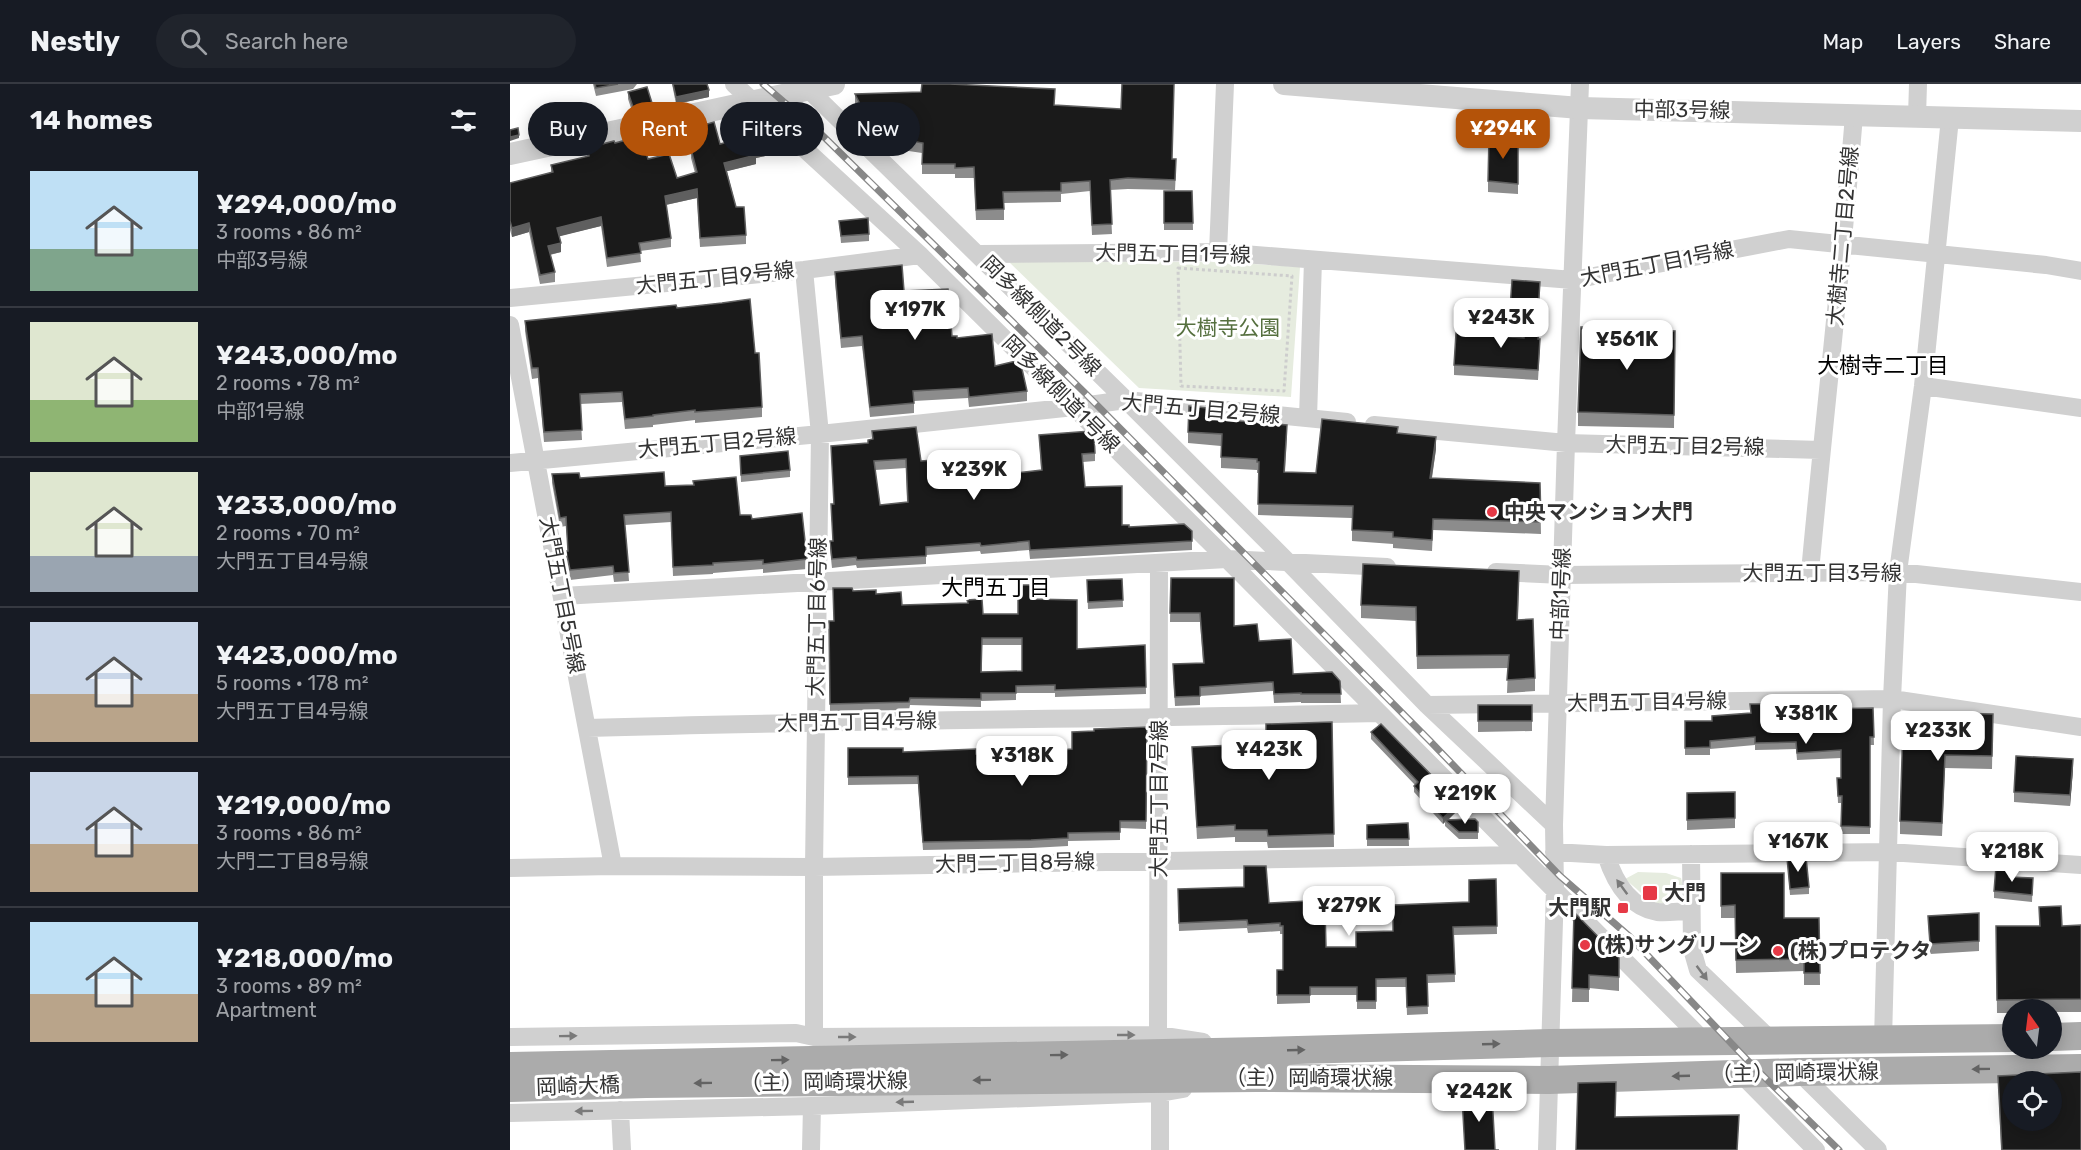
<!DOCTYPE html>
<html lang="en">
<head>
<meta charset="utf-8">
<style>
	body { margin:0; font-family:Rubik,"Noto Sans JP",sans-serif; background:#20242c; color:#f1f3f6; height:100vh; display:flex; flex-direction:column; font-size:22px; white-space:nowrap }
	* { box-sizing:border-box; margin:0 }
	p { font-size:20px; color:#9ea1a6 }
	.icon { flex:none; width:33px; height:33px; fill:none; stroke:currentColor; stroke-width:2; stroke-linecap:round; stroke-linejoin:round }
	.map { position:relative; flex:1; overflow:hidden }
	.sheet { display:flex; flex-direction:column; background:#171b24; width:510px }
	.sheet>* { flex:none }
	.top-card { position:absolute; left:18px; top:18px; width:570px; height:54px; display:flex; gap:12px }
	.needle { width:39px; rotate:346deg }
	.controls { position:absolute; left:1492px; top:915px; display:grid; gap:12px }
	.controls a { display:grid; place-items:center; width:60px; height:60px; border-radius:50%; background:#171b24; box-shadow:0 3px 15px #0003; font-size:30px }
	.price { position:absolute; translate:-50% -51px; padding:0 14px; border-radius:12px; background:#fff; color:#222; font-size:20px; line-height:39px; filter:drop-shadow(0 2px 3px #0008) }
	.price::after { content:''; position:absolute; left:50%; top:36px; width:18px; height:14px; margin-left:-9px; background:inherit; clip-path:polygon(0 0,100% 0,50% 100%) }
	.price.on { background:#b45309; color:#fff }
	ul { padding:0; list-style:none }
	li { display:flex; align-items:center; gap:18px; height:150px; padding:0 30px }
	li+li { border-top:2px solid #363941 }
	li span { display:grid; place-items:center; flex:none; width:168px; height:120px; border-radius:0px; color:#555 }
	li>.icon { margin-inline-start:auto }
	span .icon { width:72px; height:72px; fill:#fffc; stroke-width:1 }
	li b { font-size:26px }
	h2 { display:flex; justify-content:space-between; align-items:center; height:72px; padding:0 30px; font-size:26px }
	.chip { padding:0 21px; border-radius:27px; background:#171b24; box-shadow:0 3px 15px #0003; font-size:21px; line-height:54px }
	.chip.on { background:#b45309; color:#fff }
	header { display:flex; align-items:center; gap:36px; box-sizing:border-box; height:84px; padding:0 30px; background:#171b24; border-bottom:2px solid #363941 }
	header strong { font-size:28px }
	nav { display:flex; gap:33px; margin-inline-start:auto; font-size:21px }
	.search { width:420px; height:54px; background:#20242c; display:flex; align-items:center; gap:15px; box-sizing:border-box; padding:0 21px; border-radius:33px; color:#9ea1a6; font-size:22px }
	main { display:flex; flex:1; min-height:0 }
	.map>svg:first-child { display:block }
</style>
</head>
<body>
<header>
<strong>Nestly</strong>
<div class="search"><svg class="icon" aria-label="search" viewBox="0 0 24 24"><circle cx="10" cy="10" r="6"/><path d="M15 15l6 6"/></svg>Search here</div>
<nav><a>Map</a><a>Layers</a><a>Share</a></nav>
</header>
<main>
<section class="sheet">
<h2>14 homes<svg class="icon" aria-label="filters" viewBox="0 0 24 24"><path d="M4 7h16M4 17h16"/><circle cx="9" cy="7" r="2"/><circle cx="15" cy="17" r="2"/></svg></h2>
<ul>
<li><span style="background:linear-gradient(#bfe0f5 65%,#7fa58c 0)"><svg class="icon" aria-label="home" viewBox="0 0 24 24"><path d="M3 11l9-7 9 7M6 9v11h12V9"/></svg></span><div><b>¥294,000/mo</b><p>3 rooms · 86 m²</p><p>中部3号線</p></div></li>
<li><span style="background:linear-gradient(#dfe7d0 65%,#8fb573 0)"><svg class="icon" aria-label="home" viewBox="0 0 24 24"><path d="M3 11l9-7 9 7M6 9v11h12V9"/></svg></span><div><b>¥243,000/mo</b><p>2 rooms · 78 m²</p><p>中部1号線</p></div></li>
<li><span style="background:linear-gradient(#dfe7d0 70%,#9aa5b1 0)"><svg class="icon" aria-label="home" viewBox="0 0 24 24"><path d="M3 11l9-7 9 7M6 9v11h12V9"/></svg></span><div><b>¥233,000/mo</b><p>2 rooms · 70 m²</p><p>大門五丁目4号線</p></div></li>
<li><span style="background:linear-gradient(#c9d6e8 60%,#b9a48a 0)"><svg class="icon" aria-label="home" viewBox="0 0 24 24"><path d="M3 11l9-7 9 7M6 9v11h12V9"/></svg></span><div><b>¥423,000/mo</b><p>5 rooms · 178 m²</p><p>大門五丁目4号線</p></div></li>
<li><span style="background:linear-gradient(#c9d6e8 60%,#b9a48a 0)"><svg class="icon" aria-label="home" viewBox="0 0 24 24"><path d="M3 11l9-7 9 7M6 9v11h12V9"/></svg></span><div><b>¥219,000/mo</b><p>3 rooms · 86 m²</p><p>大門二丁目8号線</p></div></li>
<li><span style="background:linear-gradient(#bfe0f5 60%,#b9a48a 0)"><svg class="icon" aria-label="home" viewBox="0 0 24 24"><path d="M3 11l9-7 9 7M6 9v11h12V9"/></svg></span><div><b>¥218,000/mo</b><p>3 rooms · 89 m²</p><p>Apartment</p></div></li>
</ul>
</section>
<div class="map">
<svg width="1571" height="1066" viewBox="0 0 1571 1066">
	<rect width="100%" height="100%" fill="#fff"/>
	<path fill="#e6ecdf" d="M498,177l217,1 75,5 -9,130 -152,-9z
		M1128,788l28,1 15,5c3,11 3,19 -9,23 -5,2 -10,3 -15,2 -11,-4 -23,-17 -32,-24z"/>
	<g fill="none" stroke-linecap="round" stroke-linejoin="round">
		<path stroke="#cdcdcd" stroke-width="3" stroke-dasharray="3 3" stroke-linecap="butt" d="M668,184l114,8 -8,115 -103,-5z"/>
		<path stroke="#d0d0d0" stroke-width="18" d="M224,0l186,171 307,304 477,482
			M293,0l323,316 162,162 139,143 127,120
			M1407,33l1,-33
			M708,168l7,-168
			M469,170l239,-2 355,28 216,-41 257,26 35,6
			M294,186l16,164 -6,433v170
			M0,214l294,-28 116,-15
			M0,241l103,541
			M1413,302l158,22
			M798,334l5,-158
			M864,341l192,18 255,7
			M0,379l310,-29 254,-27 52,-7 221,22
			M986,488l66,3 336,-3 183,20
			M1300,488c14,-152 32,-305 44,-457
			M52,512l665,-37 160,8
			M917,621l465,-6 189,28
			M77,644c264,-8 528,-9 792,-15
			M1044,768l52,3 283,-3 192,13
			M1181,770l1,95 6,21 73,70
			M1096,771c8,25 23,52 51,57 11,1 23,-1 34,-1
			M0,784l103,-2 201,1 706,-12
			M648,951l1,-472
			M0,953l286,-4 18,4 344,-2 45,7
			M1373,956l9,-341 6,-127 25,-186 27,-268
			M1289,988l79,78
			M1230,989l76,77
			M650,1009v57
			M110,1026l2,40
			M0,1029l302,-7 348,-13 23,-4
			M301,1066l1,-44
			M1037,1066l8,-262 -1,-63 12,-382 14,-359"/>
		<path stroke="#d0d0d0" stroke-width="22" d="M774,0l296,24 501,13
			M0,70l324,-70"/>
		<path stroke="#ababab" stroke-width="28" d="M1542,953l29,-1
			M0,982l752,-15 288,-8 463,-5
			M0,1004l136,-4 610,-6 293,2 250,-8 282,-4"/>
		<g stroke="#888" stroke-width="7">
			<path id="rail" d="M253,0l58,50 263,258 346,349 130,135 69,60 122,128 88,86"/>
		</g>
		<use href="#rail" stroke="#fff" stroke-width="4.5" stroke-dasharray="14" stroke-linecap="butt"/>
	</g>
	<path fill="#8c8c8c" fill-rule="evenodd" d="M83,0h44l-4,5 -37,7z
		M162,0h35l2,13 -33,7z
		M118,8l24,18 -19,4 -5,-15z
		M345,10l199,11 118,54 4,11 -1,20 -47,-1 -18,1 2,44 -20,1 -2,-44 -29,3v8l-57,1v17h-28l-2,-42h-19v-4h-33v-21l-33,-5 -21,-18 -13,-26z
		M183,44l27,16 34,-9v-5l24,23 -22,5v6l-29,7 9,36 10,28v9l-46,3 -3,-49 -31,7 5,33v9l-31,4 1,11 -34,5 -6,-41 -42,10 2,16 -11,3 5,17v10l-15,2 -11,-52 -17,5 -2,-7v-47l41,-10v-8l36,-8v-9l28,-5 33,16 29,19 18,-5 -4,-15v-9l4,-1 -2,-11z
		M1008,54v56l-30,-2v-11z
		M654,107h28l1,39h-29z
		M329,137l30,13v7l-28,2z
		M325,188l69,19 48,45 5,2 38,28 32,25v10l-58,6 -1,-9 -54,3v12l-44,4 -8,-71 -21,2 -6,-66z
		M1030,205l-2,27 2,9 -1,14 1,9 -2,32 -84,-5v-10l70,-27 2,-21 -16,-2v-6z
		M167,224l78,45 7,54v10l-67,6v-3l-42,5v2l-28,2 -3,-27 -42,2 2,36 -38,2 -6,-64 -6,1 -7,-48v-10z
		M1165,247l-1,97 -96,-2v-14z
		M706,335l71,17 -2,36 31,1 82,-40 38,16 -4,29 108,5 1,51 -108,-4 -1,21 -39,-3v-4l-41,-3v-23l-94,-3 1,-42h-2v-3l-36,-2v-22l-33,-3v-11z
		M362,347l49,30 94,12 26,-3 -2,-35 56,18v8l-12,1 2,25 37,38 70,16v9l-162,9 -1,-9 -48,4 -1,-3 -54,4v9l-69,4 -1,-3 -24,3 -2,-19v-8h3l-2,-37h2l35,-61 4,-4zM396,384l1,34 -27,3 -5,-35z
		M230,372l50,14v7l-49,5z
		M42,390l28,4 85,8 75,29 12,4 55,40v10l-44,4v-4l-50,4v1l-40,2 -2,-54 -46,3 4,56 -15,1 -1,-7 -43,5 -4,-19v-10h2l-2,-25 -6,1 -8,-44z
		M661,494l63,48 25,15 34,33 47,7 1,22h-40v-1l-27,1 -1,-12 -73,5v9l-25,1 -2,-33 30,-10 -3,-41h-30z
		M612,495l1,28 -35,2 -1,-29z
		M1009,500l-1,36 17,58v13l-28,2 1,-25 -91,1 -1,-48 -55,-3v-13z
		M343,507l23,3 26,11 81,9h35l13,-15 46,50 68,-4 1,49 -91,3v-4h-39v7l-35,1v6l-71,-2 -1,5 -79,1 -1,-90h5zM472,561h40v26l-40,1z
		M968,621h54v26l-54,1z
		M1363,624l1,37h-4v89h-29l1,-31h-4l-1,-25h4v-20l-44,2 -1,-11 -41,1v-5l-45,4v6h-25v-34h104l31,-2z
		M1483,630l-1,55 -47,-1 -3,68 -42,-2v-13l50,-93z
		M822,638l2,125 -66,1 -1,-6h-32v-5l-38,2 -5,-92 42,-2 32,-12z
		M637,643l-1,102 -26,-1v12l-52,1v5l-37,2 -108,2 -5,-66 -70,1v-37l55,4 73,2 49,-1 47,-4 22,-18z
		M861,648l88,77 -11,10 30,3v17h-19l-14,-13v-4l-2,2 -29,-32v-6l1,-1 -44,-46z
		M1563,686l-3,36 -56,-4v-10z
		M1225,708v36l-48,2v-37z
		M898,739l1,23h-42v-21z
		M1277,774l22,29v7l-19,1z
		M1211,789l63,45h35l1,67h-16v-14l-68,2 -1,-55h-14z
		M1499,793l24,1 -1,24 -38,-4v-7z
		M986,795l1,55 -43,1 1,47 -28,1 1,31 -21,1 -1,-28h-30v22h-19v-14h-47v8l-33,1v-34h6v-36h-3v-3l-32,2 -1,-5 -68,3 -1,-42 130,20 18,38h30l37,-16 76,-29z
		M1529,823l23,19 19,-1v87h-29v-2h-39v3h-16l-1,-87h43z
		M1064,828l45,46v33l-30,-3v14h-17z
		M1469,829v38l-49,3 -2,-38z
		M1488,992l83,74h-80z"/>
	<path fill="#5f5f5f" d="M199,6v7l-33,7v-7z
		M142,19v7l-19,4v-7z
		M9,51v3l-9,3v-4z
		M268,60v9l-22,5v6l-32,8v-9l31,-14z
		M187,105v9l-32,7v-9z
		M91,133v9l-44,11v-9z
		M19,139v9l-17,5v-9z
		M51,159v9l-13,3v-9z
		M926,353v12l-6,40v-11z
		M1563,675v11l-3,36v-11z
		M949,719v6l-12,12 -2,-1v2l-2,2v-6z"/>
	<path fill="#1a1a1a" stroke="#5f5f5f" stroke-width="1.5" fill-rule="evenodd" d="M85,0h23l-22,4z
		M163,0h34l2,6 -33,7z
		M412,0h28l105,5 -1,16 67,4 1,-25h52l-2,75h4l-1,21 -47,-2 -18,2 2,44 -20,1 -2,-44 -29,2v8l-58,1 1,17 -28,1 -2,-43 -19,1v-4h-33l1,-21 -34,-6 -21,-17 -13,-26 66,-2z
		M137,3l5,16 -19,4 -5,-15z
		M204,38l6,22 36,-9 -2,-5 19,-4 1,1 4,17 -23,5 1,6 -32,8 12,44h8l2,28 -46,3 -3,-49 -32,7 6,42 -32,5 2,10 -34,5 -6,-41 -44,11 4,15 -13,3 7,26 -15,3 -11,-52 -17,5 -2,-7v-38l43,-11 -2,-7 38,-9 -2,-8 27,-7 1,2 26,-7 7,23 21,-5 8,24 20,-6 -6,-23 7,-1 -5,-20z
		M8,44l1,7 -9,2v-7z
		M979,53l29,1v46l-30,-3z
		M654,107h28l1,32h-29z
		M358,134l1,16 -28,2 -2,-15z
		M392,181l2,26 44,-2 4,47h5v2l35,-4 3,32 25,-6 7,31 -58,6 -1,-9 -55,3 1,12 -44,4 -8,-71 -21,2 -6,-66z
		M1002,196l28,2 -2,29 -28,-2z
		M240,215l5,54h4l3,54 -67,5v-2l-42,5v1l-28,3 -3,-27 -42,2 2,36 -38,2 -6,-64h-6l-7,-47 151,-16 1,3 45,-5z
		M1016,231l14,1 -2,23h2l-2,31 -84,-5 2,-32 68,5z
		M1071,243l94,4 -1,84 -96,-3z
		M679,322l27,3v10l71,6 -3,47 32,1 6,-54 76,8 -1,6 39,4 -6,41 110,5 1,39 -108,-3 -1,21 -39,-3v-5l-41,-2 1,-24 -95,-2 1,-42h-2v-3l-36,-2 1,-23 -34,-2z
		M406,343l5,34 93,-7 1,19 27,-3 -3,-35 52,-4 3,3 1,19 -13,1 3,33 37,-1v39h7v2l55,-3 8,7v10l-162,9 -1,-9 -48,5 -1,-3 -54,4v9l-69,4 -1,-3 -24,2 -2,-18h3l-2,-37h3l-3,-58 37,-3v-3l5,-1 -1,-8zM396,375l2,43 -28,3 -6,-44z
		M278,367l2,19 -49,5 -1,-19z
		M154,388l1,14 29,-1 -1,-4 43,-4 4,38h11l1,4 50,-6 5,46 -44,5v-4l-50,3v2l-40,2 -2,-55 -47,3 5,57 -15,1 -1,-7 -43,4 -4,-19h2l-2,-34 -6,1 -8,-44 27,-1 1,5z
		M853,480l156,7 -2,49 16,-1 2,59 -28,2 2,-25 -92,1 -1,-49 -55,-2z
		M661,494h63v48l23,-2 2,17 32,-2 2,35 39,-2 8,9 1,13h-40v-1l-27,1 -1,-12 -73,5v9l-25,1 -2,-33 31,-1 -4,-50h-30z
		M612,495l1,21 -35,2 -1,-22z
		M508,501h13v14l46,1v49l68,-4 1,42 -91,3v-5l-39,1v7h-35v6l-71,-1 -1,4 -79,2 -1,-83h5l-1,-33h19l1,3 23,-1v4l25,-2 1,13 66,-2 -1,-3 15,-1 1,15h35zM472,554h40v33l-41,1z
		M1240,620h38l1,17 31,-2v-10l53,-1 1,29h-4v90l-29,-1 1,-30h-4l-1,-18h4v-28l-44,3 -1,-11 -41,1v-6l-45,4v6l-25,1v-27h27v-5l39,-3z
		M968,621h54v16h-54z
		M1440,629l43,1 -1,42 -47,-1 -3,68 -42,-2 3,-95 47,2z
		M822,638l2,112 -66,2 -1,-6h-32v-5l-38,2 -5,-80 42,-2v-12h32v-9z
		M871,640l78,79 -16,15 -29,-32 4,-4 -47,-50z
		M637,643l-1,94h-26v11l-52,1v5l-37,2 -108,2 -5,-66 -70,1v-29h55v4l73,-3v5l49,-1 47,-4v-17l22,-1v-2z
		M1506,672l57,3 -3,36 -56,-3z
		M1225,708v26l-48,2v-27z
		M965,735l3,3v10h-19l-14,-12z
		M898,739l1,16h-42v-14z
		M1296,773l3,30 -19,2 -3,-31z
		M734,782h22l3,37 38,-2 1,8 17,-1 1,39h30v-15l37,-1v-26l76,-3v-22l27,-1 1,47 -44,1 2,47 -28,1 1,31 -21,1 -1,-29 -30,1v22h-19v-14h-47v8h-33v-25h6v-44h-3v-3l-32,2 -1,-5 -68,3 -1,-34 66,-2z
		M1486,782l13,2v9l24,1 -1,17 -38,-4z
		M1211,789h63v45h35l1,55h-16v-14l-68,1 -1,-55 -14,1z
		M1551,822l1,20 19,-1v74l-84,1 -1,-74h44l-1,-19z
		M1064,828l45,46v19l-30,-2v14l-17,-1z
		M1469,829v28l-49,3 -2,-28z
		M1571,988v78h-79l-4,-74zM1503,998h39v38h-39z
		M1106,998l-1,35 124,-2 -2,35h-161l2,-67z
		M982,1011l3,55h4h-34l-3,-53z"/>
	<defs><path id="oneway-solid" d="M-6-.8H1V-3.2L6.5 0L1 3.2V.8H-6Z" transform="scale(1.5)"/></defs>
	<g fill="#7a7a7a">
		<use href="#oneway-solid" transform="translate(1112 803) rotate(-126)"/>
		<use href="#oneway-solid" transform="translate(1192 889) rotate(53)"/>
		<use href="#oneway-solid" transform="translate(616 951)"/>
		<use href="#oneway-solid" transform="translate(58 952) rotate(-1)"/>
		<use href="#oneway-solid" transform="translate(337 953)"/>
		<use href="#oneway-solid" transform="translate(395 1018) rotate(178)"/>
		<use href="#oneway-solid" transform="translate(74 1027) rotate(179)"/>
	</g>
	<g fill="#636363">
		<use href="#oneway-solid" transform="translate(981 960) rotate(-2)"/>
		<use href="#oneway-solid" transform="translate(786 966) rotate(-2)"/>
		<use href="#oneway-solid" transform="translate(549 971) rotate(-1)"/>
		<use href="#oneway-solid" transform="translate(270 976) rotate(-1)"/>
		<use href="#oneway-solid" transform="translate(1471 985) rotate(179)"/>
		<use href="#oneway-solid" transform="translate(1171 992) rotate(178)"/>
		<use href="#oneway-solid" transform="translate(472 996) rotate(179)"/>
		<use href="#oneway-solid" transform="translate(193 999) rotate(179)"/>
	</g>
	<g fill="#e63946" stroke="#fff" stroke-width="2">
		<circle cx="982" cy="428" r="6"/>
		<rect x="1132" y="801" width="16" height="16" rx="3"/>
		<rect x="1107" y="818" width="12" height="12" rx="3"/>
		<circle cx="1075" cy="861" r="6"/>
		<circle cx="1268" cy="867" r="6"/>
	</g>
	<g text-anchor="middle" stroke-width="6" stroke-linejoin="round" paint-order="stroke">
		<g font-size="21" fill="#333" stroke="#fff">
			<text transform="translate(1172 26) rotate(1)" y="7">中部3号線</text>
			<text transform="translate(1333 152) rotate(-85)" y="7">大樹寺二丁目2号線</text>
			<text transform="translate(663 170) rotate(1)" y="7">大門五丁目1号線</text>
			<text transform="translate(1147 180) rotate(-11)" y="7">大門五丁目1号線</text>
			<text transform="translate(205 194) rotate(-6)" y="7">大門五丁目9号線</text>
			<text transform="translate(531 232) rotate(45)" y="7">岡多線側道2号線</text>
			<text transform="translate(551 310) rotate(45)" y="7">岡多線側道1号線</text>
			<text transform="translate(691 325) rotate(5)" y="7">大門五丁目2号線</text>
			<text transform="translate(207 359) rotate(-5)" y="7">大門五丁目2号線</text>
			<text transform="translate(1175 362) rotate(1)" y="7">大門五丁目2号線</text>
			<text x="1312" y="496">大門五丁目3号線</text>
			<text transform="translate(1051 510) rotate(-88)" y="7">中部1号線</text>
			<text transform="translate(52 511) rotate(79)" y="7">大門五丁目5号線</text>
			<text transform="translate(307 533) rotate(-89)" y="7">大門五丁目6号線</text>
			<text transform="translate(1137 618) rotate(-1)" y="7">大門五丁目4号線</text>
			<text transform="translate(347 638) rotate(-1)" y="7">大門五丁目4号線</text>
			<text transform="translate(649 715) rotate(-90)" y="7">大門五丁目7号線</text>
			<text transform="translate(505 779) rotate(-1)" y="7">大門二丁目8号線</text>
			<text transform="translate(1285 989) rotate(-1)" y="7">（主）岡崎環状線</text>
			<text x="799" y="1001">（主）岡崎環状線</text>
			<text transform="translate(314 998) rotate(-1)" y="7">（主）岡崎環状線</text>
			<text transform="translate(68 1002) rotate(-2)" y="7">岡崎大橋</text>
		</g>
		<g font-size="21" fill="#56703f" stroke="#fff">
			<text x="718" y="251">大樹寺公園</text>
		</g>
		<g font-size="21" font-weight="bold" fill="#333" stroke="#fff" text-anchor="start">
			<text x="994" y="435">中央マンション大門</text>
			<text x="1154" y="816">大門</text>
			<text x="1101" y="831" text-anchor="end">大門駅</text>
			<text x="1087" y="868">(株)サングリーン</text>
			<text x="1280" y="874">(株)プロテクタ</text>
		</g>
		<g font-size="22" fill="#000" stroke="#fff">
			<text x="1373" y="289">大樹寺二丁目</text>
			<text x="486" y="511">大門五丁目</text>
		</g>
	</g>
</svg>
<div class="controls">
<a><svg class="needle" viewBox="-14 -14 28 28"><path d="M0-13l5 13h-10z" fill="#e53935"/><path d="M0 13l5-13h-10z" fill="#9ea1a6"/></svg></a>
<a><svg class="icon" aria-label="locate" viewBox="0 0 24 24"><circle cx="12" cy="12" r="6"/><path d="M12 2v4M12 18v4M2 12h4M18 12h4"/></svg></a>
</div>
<b class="price on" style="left:993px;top:76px">¥294K</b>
<b class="price" style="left:405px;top:257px">¥197K</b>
<b class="price" style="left:991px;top:265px">¥243K</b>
<b class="price" style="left:1117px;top:287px">¥561K</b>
<b class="price" style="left:464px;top:417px">¥239K</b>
<b class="price" style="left:1296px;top:661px">¥381K</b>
<b class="price" style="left:1428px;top:678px">¥233K</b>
<b class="price" style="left:759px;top:697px">¥423K</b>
<b class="price" style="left:512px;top:703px">¥318K</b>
<b class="price" style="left:955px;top:741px">¥219K</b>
<b class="price" style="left:1288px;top:789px">¥167K</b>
<b class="price" style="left:1502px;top:799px">¥218K</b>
<b class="price" style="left:839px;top:853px">¥279K</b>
<b class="price" style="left:969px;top:1039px">¥242K</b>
<div class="top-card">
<a class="chip">Buy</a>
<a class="chip on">Rent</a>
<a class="chip">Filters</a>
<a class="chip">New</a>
</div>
</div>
</main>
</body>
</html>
